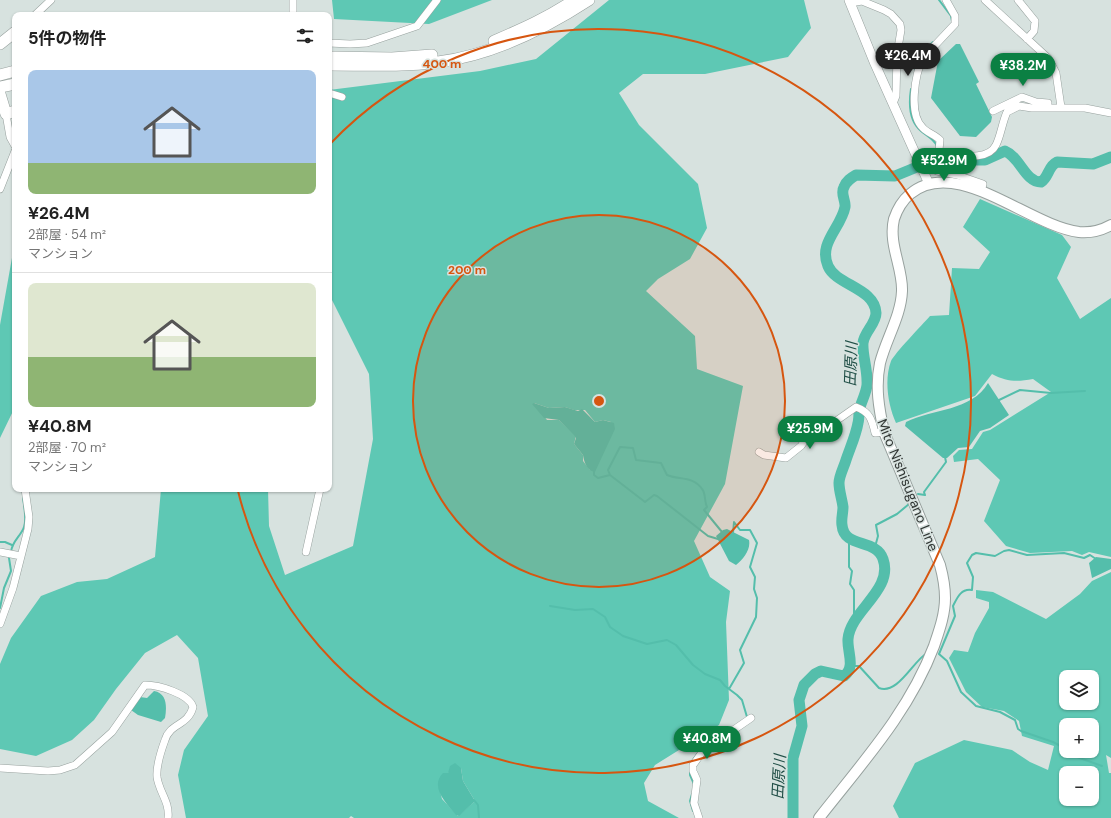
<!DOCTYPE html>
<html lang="ja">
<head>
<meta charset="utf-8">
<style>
	body { margin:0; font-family:"DM Sans","Noto Sans JP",sans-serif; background:#f2f2f2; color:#222; height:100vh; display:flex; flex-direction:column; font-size:15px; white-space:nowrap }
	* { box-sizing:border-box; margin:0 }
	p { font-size:13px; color:#767676 }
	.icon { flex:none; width:22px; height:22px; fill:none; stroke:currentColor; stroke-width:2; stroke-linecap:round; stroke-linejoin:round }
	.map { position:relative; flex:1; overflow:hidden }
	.drawer { position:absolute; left:12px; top:12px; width:320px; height:480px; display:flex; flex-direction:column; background:#fff; border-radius:8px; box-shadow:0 1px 3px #0004 }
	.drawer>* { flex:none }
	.fabs { position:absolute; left:1059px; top:670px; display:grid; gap:8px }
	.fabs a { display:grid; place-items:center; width:40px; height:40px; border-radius:8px; background:#fff; box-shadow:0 1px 3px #0004; font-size:20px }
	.price { position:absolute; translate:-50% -34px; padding:0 9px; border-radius:14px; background:#0b8043; color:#fff; font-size:13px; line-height:26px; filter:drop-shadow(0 1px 2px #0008) }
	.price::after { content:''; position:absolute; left:50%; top:24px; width:12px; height:9px; margin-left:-6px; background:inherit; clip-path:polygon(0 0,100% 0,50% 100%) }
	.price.selected { background:#222; color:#fff }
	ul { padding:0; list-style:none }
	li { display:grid; align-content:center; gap:8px; height:212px; padding:0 16px }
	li+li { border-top:1px solid #e0e0e0 }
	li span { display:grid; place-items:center; height:124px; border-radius:8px; color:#555 }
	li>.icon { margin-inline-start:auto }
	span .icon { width:72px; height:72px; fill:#fffc; stroke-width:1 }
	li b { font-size:17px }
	h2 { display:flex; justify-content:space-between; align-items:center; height:48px; padding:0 16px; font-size:17px }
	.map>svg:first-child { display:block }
</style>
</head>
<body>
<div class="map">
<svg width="1111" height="818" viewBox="0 0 1111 818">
	<rect width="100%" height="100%" fill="#d7e2df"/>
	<path fill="#5ec8b4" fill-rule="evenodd" d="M332,0h160l-63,24 -95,-5z
		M609,0h195l7,28 -23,29 -83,17h-62l-24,19 20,32 59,59 9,44 -17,31 -32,20 -12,12 49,45 2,33 46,17 -18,98 -31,57 16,36 20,14 -4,31 3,78 -10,25 -64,40 -11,18 4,18 31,17h-325l-3,-2 -2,2h-163l-8,-43 6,-25 24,-34 -10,-58 -21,-23 -32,18 -29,36 -22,31 -22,20 -36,16 -36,-7v-85l11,-26 30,-42 36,-14 30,-3 48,-22 6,-68h107l1,37 16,49 68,-29 20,-107 -4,-65 -40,-80v-204l151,-19 56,-12zM534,403l15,5 16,-1 9,3h11l10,12 8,-2 8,2 -21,48 -7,-9v-6l-9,-11 2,-8 -17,-16h-12zM461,768l2,13 12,20 -17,15 -16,-17 -4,-16 12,-12z
		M980,199l82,36 9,12 -14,31 23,41 31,-21v259l-22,-5 -7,3 -10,-4 -42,2 -24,-7 -22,-25 16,-41 -22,-21 -24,3 -1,-6 6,-6 13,-1 11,-17 7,-2 61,-38 -18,-13c-16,3 -26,3 -41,-5l-17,22 -79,27c-8,-18 -12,-43 -5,-62 4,-8 31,-36 39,-45l19,-1 3,-47 27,1 11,-17 -27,-25z
		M15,241v166l-15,31v-113z
		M1111,572v186l-5,-3 3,18h2v45h-212l-6,-12 22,-43 49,-23 48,10 18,12 18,8 6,-24 -32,-10 -3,-15 -15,-10 -22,-4 -16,-15 -17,-34 5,-8 14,2 7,-19 14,-25v-6l-13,-4v-8l17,2 53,27 34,-25 12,-13zM1066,677h26v26h-26zM1066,725h26v26h-26zM1066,773h26v26h-26z"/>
	<path fill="#54beab" d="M956,44h4l19,38 -3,2 16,33 -1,5 -15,15 -16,-1 -29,-38 7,-37z
		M988,383l21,32 -19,13 -10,3 -11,16 -11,1 -11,10h-4l-38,-32 1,-4c26,-13 66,-11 82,-39z
		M534,403l15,5 16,-1 13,4 4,-2 13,13 8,-2 11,3 1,6 -20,43c-8,-1 -11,-10 -12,-17l-9,-11 2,-6 -2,-3 -15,-15 -15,-2 -12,-14z
		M727,529l22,11c2,10 -6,19 -13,25l-7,-4 -13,-25 7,-6z
		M1096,557l15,2v10l-19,9 -3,-15z
		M154,691c13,2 13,16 11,27l-4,4 -23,-7 -7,-5 9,-13 7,1z
		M455,763l6,5 2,13 12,20 -16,15 -3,-1c-9,-11 -27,-28 -13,-42h5l2,-7z"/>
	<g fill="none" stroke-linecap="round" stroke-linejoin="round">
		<path stroke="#54beab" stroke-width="2" d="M939,0l12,16 1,5
			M915,69l4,-13 14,-14
			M911,89c-2,13 -2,32 10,42 6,5 13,8 16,15
			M997,401l23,-11 31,3 34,-2
			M15,447v5
			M594,471v4l4,3 12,-3 35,27 9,-7 3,1 51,40 10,3
			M610,475l-2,-5 12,-23 13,1 3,12 25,3 6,12c11,5 27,1 35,14 4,4 2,12 5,18l-3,3 18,22
			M918,494l7,1 -1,-3 22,-30 -1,-5
			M849,538v29l3,4 -2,13 4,6v31
			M0,542h5l7,3
			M875,547l3,-11 -2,-11 21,-11 12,-10
			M11,552c1,-11 10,-16 13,-25 3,-8 0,-21 -1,-29
			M550,606l25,4 18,-1 12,8 5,10 13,9 24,8 20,-4 9,5 17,20 12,9 15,6 5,6 12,9 5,5 5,17
			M0,608l4,-20 7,-17 -2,-13
			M851,666h8l20,22c19,7 34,-27 48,-35
			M729,689l15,-26 -4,-13 16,-33 1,-19 -3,-9 1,-12 -5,-10 7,-24 -7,-13h-10l-6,-8 -1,11
			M1066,749l-13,-7 -32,-11 -3,-2 -3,-9 -15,-8 -24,-6 -15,-14 -14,-31 -8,-7 16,-38 -2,-10c4,-8 8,-18 19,-16l1,-13 -6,-14 5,-8 4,-2 19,3 9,-5 5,-1 18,5 37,-2 20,5 6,-3 6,4
			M1070,751l7,6 25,9
			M692,761l9,-12
			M690,765v10l4,9
			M692,794l-2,7 3,10
			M474,800l4,5 1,13"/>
		<path stroke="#54beab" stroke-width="11" d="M793,818v-60l9,-32 -3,-26 5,-15 11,-11 6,-3 23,5c12,-9 3,-24 4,-37 2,-28 46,-49 35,-80 -7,-21 -39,-10 -41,-34 -1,-6 1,-12 1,-18 -1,-8 -4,-16 -4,-24 0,-7 5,-16 7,-23 4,-12 10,-25 12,-37 1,-4 1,-8 1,-12 2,-9 7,-17 8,-26 1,-15 -5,-30 -4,-42 1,-11 13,-19 13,-30 -1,-25 -40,-28 -48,-47 -10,-23 13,-38 17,-59 1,-7 -5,-13 -1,-20 2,-6 7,-9 12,-12l39,1 39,-16h51l20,-9c15,6 20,31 36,31 8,-5 7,-16 16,-20l36,2 18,-7"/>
		<g stroke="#97a19e" stroke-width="8">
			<path id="minor" d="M946,0l9,16v8l-32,34c-8,16 -15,56 0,70 5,5 12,7 17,12l-3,31 20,4 26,9 -2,8
				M985,0l63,58 8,15 5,34
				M1018,0l17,21 -1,10 -7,8
				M850,3l12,-2 22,9 7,4 9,10 1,6 -4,24 -1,42 -2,5
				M35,15l16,-15
				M293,15v-15
				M329,43l21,1 17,-1 50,-17 20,-26
				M329,93l13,4
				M993,111l29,-14 14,5 12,1
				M6,114l4,23 5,9
				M940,154c16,0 47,9 56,-9 5,-10 6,-22 11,-33l12,-6 13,2h53l26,5
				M0,189l15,-38
				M759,452l5,3 22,3 15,-12 12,-17 23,-8 20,-14c14,5 16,13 19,26l9,-1
				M0,552l21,4
				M306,552l14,-63
				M0,624l13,-36 15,-59 1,-12 -4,-28
				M0,768l48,3 12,-1 15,-5 37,-33 33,-47c14,0 44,9 48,22 -5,19 -23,16 -28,33 -4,11 -9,26 -8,37 2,15 13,25 11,41
				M699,818l-5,-15 3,-23 -4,-9v-6l10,-14 48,-33"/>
		</g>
		<g stroke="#97a19e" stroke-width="10">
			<path id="tertiary" d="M849,0l26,64 54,120"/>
		</g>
		<g stroke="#97a19e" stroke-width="12">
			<path id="secondary" d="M819,818c43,-55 90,-106 115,-172 5,-15 11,-31 11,-48 0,-11 -2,-22 -5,-33l-56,-133c-5,-23 -9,-45 -4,-69 6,-24 21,-47 22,-72 1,-23 -14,-47 -8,-72 3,-9 9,-19 16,-25 46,-39 119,32 169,38 11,1 23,-2 32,-7"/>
		</g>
		<g stroke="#97a19e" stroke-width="12">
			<path id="primary" d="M494,41c28,-12 55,-24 80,-41
				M0,44l15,-12
				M329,57l63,1 40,-3
				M329,65c37,0 73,2 109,-3 55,-7 105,-32 151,-62
				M0,75l15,-4
				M0,87l15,-3
				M0,94l6,20 9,-3"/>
		</g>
		<use href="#minor" stroke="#fff" stroke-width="7"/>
		<use href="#tertiary" stroke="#fff" stroke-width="9"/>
		<use href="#secondary" stroke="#fff" stroke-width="10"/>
		<use href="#primary" stroke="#fff" stroke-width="11"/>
	</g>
	<circle cx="599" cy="401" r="186" fill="#d65610" fill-opacity=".12"/>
	<g fill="none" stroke="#d65610" stroke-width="2">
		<circle cx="599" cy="401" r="186"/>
		<path d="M329 145A372 372 0 1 1 238 491"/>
	</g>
	<g text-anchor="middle" stroke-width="3" stroke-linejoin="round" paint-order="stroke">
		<g font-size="14" fill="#313634" stroke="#d7e2df">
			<text transform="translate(908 485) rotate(68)" y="5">Mito Nishisugano Line</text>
		</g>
		<g font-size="15" font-style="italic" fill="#214f47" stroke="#d7e2df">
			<text transform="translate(851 364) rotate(-88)" y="5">田原川</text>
			<text transform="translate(779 777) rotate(-87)" y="5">田原川</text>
		</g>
	</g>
	<circle cx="599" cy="401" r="6" fill="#d65610" stroke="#d7e2df" stroke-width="2"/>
	<g font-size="12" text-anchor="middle" font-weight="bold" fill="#d65610" stroke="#d7e2df" stroke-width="3" stroke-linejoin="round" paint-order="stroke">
		<text x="442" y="68">400 m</text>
		<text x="467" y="274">200 m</text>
	</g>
</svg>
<div class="fabs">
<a><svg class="icon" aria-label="layers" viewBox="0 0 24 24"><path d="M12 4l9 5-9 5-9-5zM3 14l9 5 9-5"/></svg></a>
<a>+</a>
<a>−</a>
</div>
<b class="price selected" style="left:908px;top:77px">¥26.4M</b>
<b class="price" style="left:1023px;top:87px">¥38.2M</b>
<b class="price" style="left:944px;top:182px">¥52.9M</b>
<b class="price" style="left:810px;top:450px">¥25.9M</b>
<b class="price" style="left:707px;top:760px">¥40.8M</b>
<section class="drawer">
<h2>5件の物件<svg class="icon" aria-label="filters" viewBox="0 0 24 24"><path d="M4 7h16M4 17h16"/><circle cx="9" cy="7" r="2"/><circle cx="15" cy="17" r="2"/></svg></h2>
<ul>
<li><span style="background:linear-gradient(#a9c7e8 75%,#8fb573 0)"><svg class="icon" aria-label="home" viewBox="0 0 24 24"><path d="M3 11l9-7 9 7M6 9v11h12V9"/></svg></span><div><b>¥26.4M</b><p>2部屋 · 54 m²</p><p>マンション</p></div></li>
<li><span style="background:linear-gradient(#dfe7d0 60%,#8fb573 0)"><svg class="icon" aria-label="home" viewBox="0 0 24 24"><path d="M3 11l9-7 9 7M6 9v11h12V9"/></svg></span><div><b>¥40.8M</b><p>2部屋 · 70 m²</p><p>マンション</p></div></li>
</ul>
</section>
</div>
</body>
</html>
